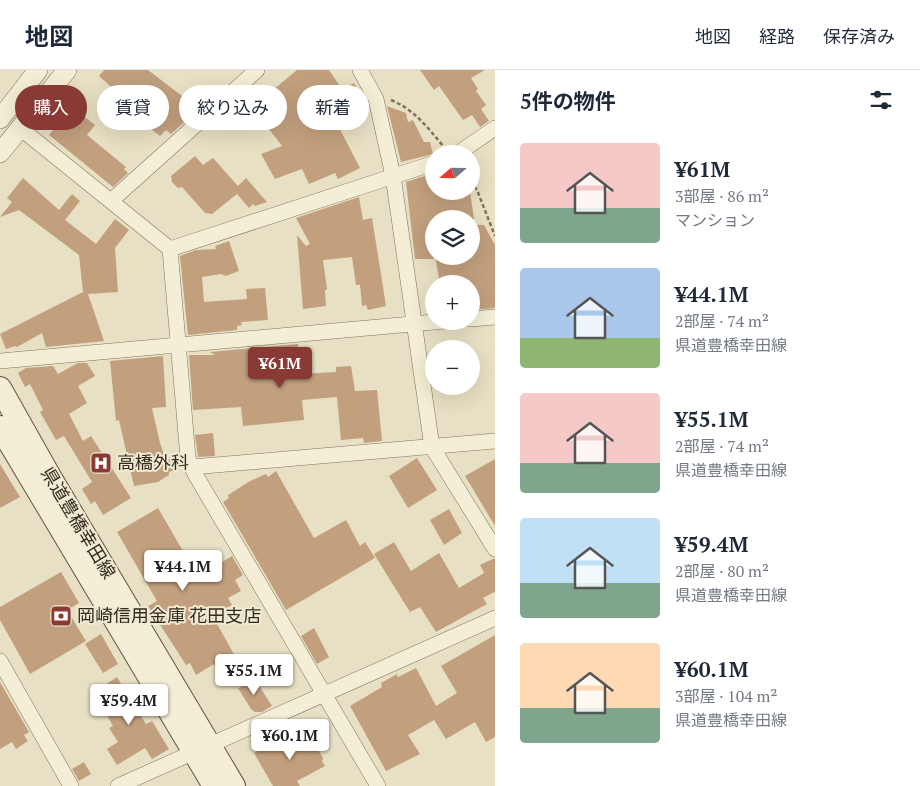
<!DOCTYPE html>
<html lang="ja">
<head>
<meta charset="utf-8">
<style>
	body { margin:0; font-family:"PT Serif","Noto Sans JP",serif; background:#f6f6f7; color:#1f2937; height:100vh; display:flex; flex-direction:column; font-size:19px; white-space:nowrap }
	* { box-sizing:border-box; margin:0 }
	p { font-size:16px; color:#747a83 }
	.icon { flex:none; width:28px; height:28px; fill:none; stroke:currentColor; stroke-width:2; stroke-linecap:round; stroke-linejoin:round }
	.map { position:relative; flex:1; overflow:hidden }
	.details { display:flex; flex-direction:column; background:#fff; width:425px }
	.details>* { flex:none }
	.top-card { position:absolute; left:15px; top:15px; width:405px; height:45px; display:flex; gap:10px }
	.needle { width:32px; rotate:250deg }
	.buttons { position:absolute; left:425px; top:75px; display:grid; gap:10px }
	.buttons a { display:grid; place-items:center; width:55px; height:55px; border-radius:50%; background:#fff; box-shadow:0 5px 20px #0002; font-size:25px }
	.price { position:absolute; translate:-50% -42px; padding:0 11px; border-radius:5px; background:#fff; color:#222; font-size:16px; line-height:32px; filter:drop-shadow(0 1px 2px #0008) }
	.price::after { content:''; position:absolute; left:50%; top:30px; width:15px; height:11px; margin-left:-8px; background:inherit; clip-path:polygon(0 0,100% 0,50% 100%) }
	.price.on { background:#893a34; color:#fff }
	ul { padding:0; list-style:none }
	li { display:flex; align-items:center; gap:15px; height:125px; padding:0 25px }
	li span { display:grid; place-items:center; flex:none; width:140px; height:100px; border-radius:5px; color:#555 }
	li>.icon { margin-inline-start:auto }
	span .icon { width:60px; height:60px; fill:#fffc; stroke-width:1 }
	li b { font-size:21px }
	h2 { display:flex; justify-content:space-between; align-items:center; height:60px; padding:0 25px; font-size:21px }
	.chip { padding:0 18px; border-radius:22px; background:#fff; box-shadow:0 5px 20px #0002; font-size:18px; line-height:45px }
	.chip.on { background:#893a34; color:#fff }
	header { display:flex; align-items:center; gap:30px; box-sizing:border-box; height:70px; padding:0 25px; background:#fff; border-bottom:1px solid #e0e1e3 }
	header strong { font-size:24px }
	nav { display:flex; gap:28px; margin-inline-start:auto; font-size:18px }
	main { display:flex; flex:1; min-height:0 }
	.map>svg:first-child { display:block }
</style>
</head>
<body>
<header>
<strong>地図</strong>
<nav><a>地図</a><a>経路</a><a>保存済み</a></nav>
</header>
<main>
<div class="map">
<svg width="495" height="716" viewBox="0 0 495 716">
	<rect width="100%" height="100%" fill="#e8e0c4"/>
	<path fill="#c2a07e" d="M104,0h44l51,39 -28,25 -5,-4 -6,6 -45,-35 5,-6 -21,-19z
		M297,0h32l13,19 12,-6 9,16 -31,15 28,54 -22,11 -3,-6 -26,11 -7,-15 -27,10 -14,-25 21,-8 -20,-26 4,-4 -10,-12z
		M420,0h65l-14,8 7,11 -2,2 10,14 -5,4 8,12 -9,6 -8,-12 -9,5 -24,-34 -5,4z
		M387,36l19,7 2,9 5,-2 11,22h6l3,12 -32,8z
		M72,37l23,18 -8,10 39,32 -2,2 4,4 -15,14 -64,-52z
		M195,86l8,9 10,-7 25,28 8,-8 21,24 -12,4 -2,-2 -4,4 -12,-14 -25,20 -7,-1 -23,-26 -4,1 -6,-6 -1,-6z
		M434,103v18h36l4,28h-40v40h-19l-9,-77z
		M23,108l36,32 13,-16 8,7 -15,19 31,24 19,-25 14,11 -14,18 3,44 -30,2 16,47 -58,6 -4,-14 -25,14 -2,-1 -9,3 -6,-15 83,-42 -4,-37 -60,-45 -19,7 12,-15 -5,-4z
		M359,127l4,23 9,-2 14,88 -18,4 -2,-5 -4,1 -2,-21h-4l-4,-28 -29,3 4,29 -2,1 1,16 -23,3 -6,-74 9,11 4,-2 -14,-26z
		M471,155h13l11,20v63l-24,2v-26h-31l-5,-28h36z
		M229,171l10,30 -13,5 -5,-2 -19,3 2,25 43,-3 -1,-10 19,-1 3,32 -27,2 1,3 -5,1v4l-49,5 -8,-79 16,-6 20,-1 -1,-3z
		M298,274l2,30 36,-2v-5l15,-1 4,25 22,-1 5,51 -18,2 -1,-5 -22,2 -4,-43 -35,3 2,20 -29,3 -32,3 -2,-19 -48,3 -4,-55h26l-5,-3z
		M163,286l3,51 -14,1 8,35 6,17 7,-3 2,13 -6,2v3l-11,7 -24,4 -15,-66 -3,1 -6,-60z
		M78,293h9l8,13 -17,10 9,17 -18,11 14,27 8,-5 40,62 -28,17 -8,-14 -4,3 -9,-15 10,-7 -28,-46 -8,4 -16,-28 3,-2 -13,-26 -5,3 -7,-14 8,-5 27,-2 5,8z
		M213,363l2,23 -17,1 -3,-22z
		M417,388l20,32 -29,18 -19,-32z
		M495,389v67l-30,-50z
		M0,394l20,33 -20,11z
		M276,401l38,67 32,-18 14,26 5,-4 10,16 -89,52 -63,-108 6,-4 -1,-3 22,-14 16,-7 2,3z
		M158,438l40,69 34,-21 11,19 -8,5 6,11 -13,7 4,7 -20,10 23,41 -9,4 2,3 -12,5 -2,-4 -18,11 -6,-12 -4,2 -38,-59 9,-5 -40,-69z
		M449,439l13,24 -18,12 -14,-25z
		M394,472l17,29 28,-18 20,35 25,-15 -4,-8 15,-7v36l-1,-2 -11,6 4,6 -51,28 -16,-25 -10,5 -36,-58z
		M61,502l18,31 -12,7 19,31 -56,33 -30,-54v-13z
		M314,558l15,29 -12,7 -16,-28z
		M101,564l17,30 -15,9 -18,-29z
		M495,565v102l-9,5 -11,-20 -29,17 -12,-19 -26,15 12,19 -34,17 -36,-65 32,-19 -1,-4 16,-9 1,3 18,-9 20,38 21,-13 -16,-27z
		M235,606l23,8 14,22 -10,6h-7l-4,-3 -13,-21 3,-1z
		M117,607l29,47 6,-3 17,28 -17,10 -7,-11 -28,17 -10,-16 11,-7 -9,-14 4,-2 -13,-23 6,-3 -7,-11z
		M0,612l29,50 -5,3 4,6 -12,8 -4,-7 -12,7z
		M307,661l16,27 -1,3 3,5 -28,15 3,5h-27l-19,-33 20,-12 4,7z
		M84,692l7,12 -12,7 -7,-12z"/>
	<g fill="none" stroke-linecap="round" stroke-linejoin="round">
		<g stroke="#81735d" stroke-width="16">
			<path id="minor" d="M360,0l16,29 17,77 39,271 63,102
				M20,58l150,121 18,209 7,16 183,312
				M457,84l38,-26
				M112,130l145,-130
				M170,179l264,-86
				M471,249l24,-2
				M0,291l445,-40
				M192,397l303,-26
				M0,591l71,125
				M118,716l377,-168"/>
		</g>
		<g stroke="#81735d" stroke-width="20">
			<path id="tertiary" d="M0,49l38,-49
				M0,83l67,-83"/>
		</g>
		<g stroke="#635440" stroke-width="24">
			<path id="secondary" d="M0,318l49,87 185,311
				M0,357l214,359"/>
		</g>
		<path stroke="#81735d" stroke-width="2.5" stroke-dasharray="4 2.5" stroke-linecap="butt" d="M391,30c24,10 37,28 53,47
			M471,111l6,9 18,46"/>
		<use href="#minor" stroke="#f4eed6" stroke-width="15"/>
		<use href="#tertiary" stroke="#f4eed6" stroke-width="19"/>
		<use href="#secondary" stroke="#f4eed6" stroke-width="22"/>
	</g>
	<defs>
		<g id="hospital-square" transform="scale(1.125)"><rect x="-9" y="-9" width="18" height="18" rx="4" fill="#893a34" stroke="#f1ead3"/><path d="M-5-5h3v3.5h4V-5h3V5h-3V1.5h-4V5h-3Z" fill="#fff"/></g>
		<g id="bank-square" transform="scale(1.125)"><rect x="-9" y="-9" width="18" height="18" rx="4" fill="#893a34" stroke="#f1ead3"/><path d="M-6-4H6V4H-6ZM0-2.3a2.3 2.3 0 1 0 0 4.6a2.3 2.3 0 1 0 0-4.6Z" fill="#fff"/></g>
	</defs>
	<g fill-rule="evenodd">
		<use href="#hospital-square" x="101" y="393"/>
		<use href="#bank-square" x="61" y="546"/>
	</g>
	<g text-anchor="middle" stroke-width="4" stroke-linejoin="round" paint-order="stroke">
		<g font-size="18" fill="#332a1f" stroke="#f1ead3" text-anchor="start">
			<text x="117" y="399">高橋外科</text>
			<text x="77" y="552">岡崎信用金庫 花田支店</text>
		</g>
		<g font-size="18" fill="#332a1f" stroke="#f1ead3">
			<text transform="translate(78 453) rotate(59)" y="6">県道豊橋幸田線</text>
		</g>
	</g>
</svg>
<div class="buttons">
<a><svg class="needle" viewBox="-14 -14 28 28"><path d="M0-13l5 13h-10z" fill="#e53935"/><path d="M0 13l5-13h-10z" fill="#747a83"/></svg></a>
<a><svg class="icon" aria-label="layers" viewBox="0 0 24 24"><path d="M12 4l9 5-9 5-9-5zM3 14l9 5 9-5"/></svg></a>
<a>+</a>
<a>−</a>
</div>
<b class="price on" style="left:280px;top:319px">¥61M</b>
<b class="price" style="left:183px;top:522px">¥44.1M</b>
<b class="price" style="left:254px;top:626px">¥55.1M</b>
<b class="price" style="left:129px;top:656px">¥59.4M</b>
<b class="price" style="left:290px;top:691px">¥60.1M</b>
<div class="top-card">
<a class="chip on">購入</a>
<a class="chip">賃貸</a>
<a class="chip">絞り込み</a>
<a class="chip">新着</a>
</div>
</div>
<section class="details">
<h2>5件の物件<svg class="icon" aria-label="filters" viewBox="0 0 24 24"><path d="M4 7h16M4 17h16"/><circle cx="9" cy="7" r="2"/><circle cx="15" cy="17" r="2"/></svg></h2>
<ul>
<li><span style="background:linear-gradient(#f6c9c9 65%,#7fa58c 0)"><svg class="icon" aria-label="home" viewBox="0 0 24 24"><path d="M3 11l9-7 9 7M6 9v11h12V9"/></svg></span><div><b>¥61M</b><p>3部屋 · 86 m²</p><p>マンション</p></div></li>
<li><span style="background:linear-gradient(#a9c7e8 70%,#8fb573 0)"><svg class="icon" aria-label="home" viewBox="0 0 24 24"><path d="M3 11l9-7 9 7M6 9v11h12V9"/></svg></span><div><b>¥44.1M</b><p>2部屋 · 74 m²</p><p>県道豊橋幸田線</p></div></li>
<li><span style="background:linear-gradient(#f6c9c9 70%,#7fa58c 0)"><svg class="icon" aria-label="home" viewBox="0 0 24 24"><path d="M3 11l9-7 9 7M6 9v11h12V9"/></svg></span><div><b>¥55.1M</b><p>2部屋 · 74 m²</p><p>県道豊橋幸田線</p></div></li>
<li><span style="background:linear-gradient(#bfe0f5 65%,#7fa58c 0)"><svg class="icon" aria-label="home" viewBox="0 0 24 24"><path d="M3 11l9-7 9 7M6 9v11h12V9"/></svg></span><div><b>¥59.4M</b><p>2部屋 · 80 m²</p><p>県道豊橋幸田線</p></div></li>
<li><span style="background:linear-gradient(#ffd9b3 65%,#7fa58c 0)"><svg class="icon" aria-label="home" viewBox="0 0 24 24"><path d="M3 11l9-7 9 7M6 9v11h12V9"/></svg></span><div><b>¥60.1M</b><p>3部屋 · 104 m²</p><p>県道豊橋幸田線</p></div></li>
</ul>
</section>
</main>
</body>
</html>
